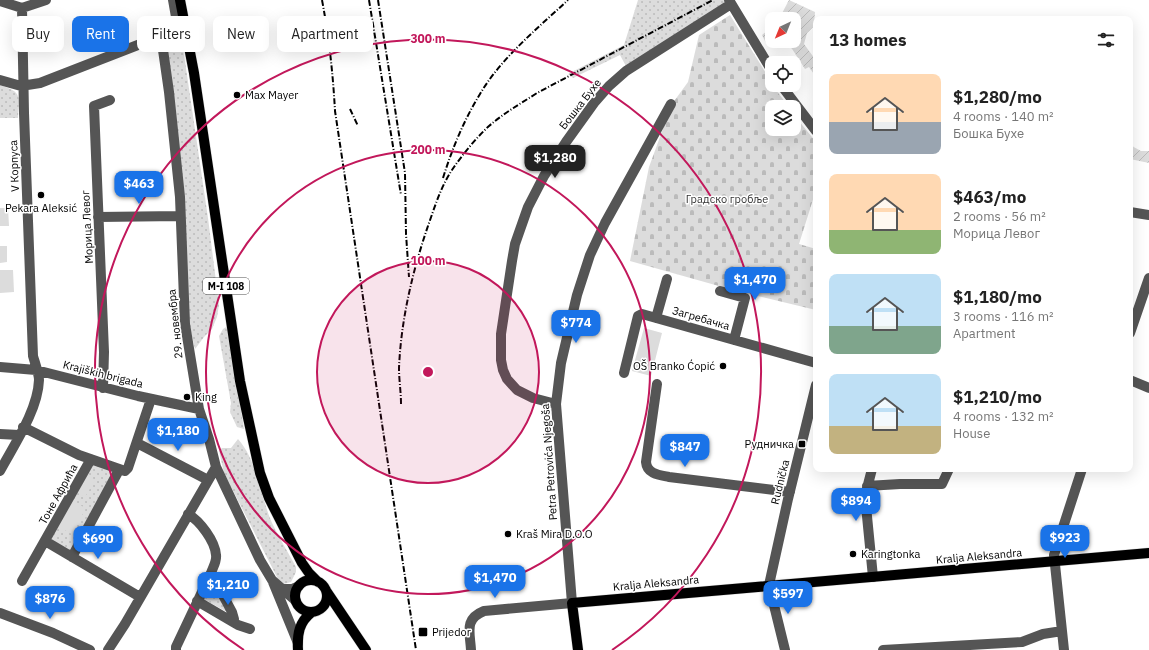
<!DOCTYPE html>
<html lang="en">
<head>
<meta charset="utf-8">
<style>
	body { margin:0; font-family:"IBM Plex Sans",sans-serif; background:#f2f2f2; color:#222; height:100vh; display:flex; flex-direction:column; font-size:15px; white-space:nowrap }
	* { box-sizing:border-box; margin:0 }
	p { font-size:13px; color:#767676 }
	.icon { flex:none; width:22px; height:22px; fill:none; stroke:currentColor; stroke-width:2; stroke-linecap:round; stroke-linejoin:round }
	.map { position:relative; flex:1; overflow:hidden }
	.details { position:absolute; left:813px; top:16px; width:320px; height:456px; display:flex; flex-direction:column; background:#fff; border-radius:8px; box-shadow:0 4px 16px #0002 }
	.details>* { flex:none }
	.top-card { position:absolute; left:12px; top:16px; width:380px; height:36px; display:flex; gap:8px }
	.needle { width:26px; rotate:223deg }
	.buttons { position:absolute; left:765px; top:12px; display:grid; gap:8px }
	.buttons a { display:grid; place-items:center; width:36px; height:36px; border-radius:8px; background:#fff; box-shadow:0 4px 16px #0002; font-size:20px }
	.price { position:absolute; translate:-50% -34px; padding:0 9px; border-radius:8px; background:#1a73e8; color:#fff; font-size:13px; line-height:26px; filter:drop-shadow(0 1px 2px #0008) }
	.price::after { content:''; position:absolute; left:50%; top:24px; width:12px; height:9px; margin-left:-6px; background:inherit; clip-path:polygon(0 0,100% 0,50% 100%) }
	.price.active { background:#222; color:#fff }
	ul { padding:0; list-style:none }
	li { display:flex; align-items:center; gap:12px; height:100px; padding:0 16px }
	li span { display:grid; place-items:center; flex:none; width:112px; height:80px; border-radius:8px; color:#555 }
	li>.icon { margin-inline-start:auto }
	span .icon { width:48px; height:48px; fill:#fffc; stroke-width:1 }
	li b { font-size:17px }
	h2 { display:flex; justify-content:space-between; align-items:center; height:48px; padding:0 16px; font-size:17px }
	.tag { padding:0 14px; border-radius:8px; background:#fff; box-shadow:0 4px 16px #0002; font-size:14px; line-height:36px }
	.tag.active { background:#1a73e8; color:#fff }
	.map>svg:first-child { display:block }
</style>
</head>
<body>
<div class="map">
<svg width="1149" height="650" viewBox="0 0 1149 650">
	<defs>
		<pattern id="grass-dots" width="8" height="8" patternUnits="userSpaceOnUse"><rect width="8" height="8" fill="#dcdcdc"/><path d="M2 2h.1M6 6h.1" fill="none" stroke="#bbb" stroke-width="1.8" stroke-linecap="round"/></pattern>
		<pattern id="cemetery-stones" width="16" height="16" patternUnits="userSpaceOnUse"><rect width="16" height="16" fill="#dcdcdc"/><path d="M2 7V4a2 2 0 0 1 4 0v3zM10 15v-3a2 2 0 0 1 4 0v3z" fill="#bbb"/></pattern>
		<pattern id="garden-furrows" width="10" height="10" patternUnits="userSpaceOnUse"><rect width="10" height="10" fill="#dcdcdc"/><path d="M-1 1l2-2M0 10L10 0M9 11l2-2" fill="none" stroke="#bbb"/></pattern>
	</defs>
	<rect width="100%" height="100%" fill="#fff"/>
	<path fill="url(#grass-dots)" d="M638,0h89l-10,12 -90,56 -7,-13 -47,23 -5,-4 56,-29z
		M170,39h8l4,2 26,177 11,87 -2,12 -5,12 -8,8 -9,12 -5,-21 -24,-287z
		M0,85c23,8 19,10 18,33h-18z
		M228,326l16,103 -7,-2 -7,-15 1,-9 -12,-67 4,-7z
		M238,439c20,23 22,57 34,84 7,15 16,29 24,44v5l-5,10 -7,2 -6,-5 -54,-106 -5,-22 3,-3h9z
		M97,463l12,5 4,8 -39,73 -6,4 -15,-9 -2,-8 40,-70z
		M211,580l18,33 -26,-14z"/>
	<path fill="url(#cemetery-stones)" d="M730,15l42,68v2l17,22h-17v22h22v-14l22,27v48l-17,54 17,5v61l-83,-20 -103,-29 19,-94 23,-63 16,-22 11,-47z"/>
	<path fill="url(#garden-furrows)" d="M789,0l26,12 -1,14 -7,7 -3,11 11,15 1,-1v19l-7,-10 -4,2 -18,-28h7v-22h-15z
		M772,27v13l-6,3 -4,-8z
		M1130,145l11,6h8v12l-19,-4z"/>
	<path fill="#dcdcdc" d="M0,208h8l1,18h-9z
		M0,246h7v16l-7,1z
		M0,270h13l1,22 -14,1z
		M644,328l18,5 -11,43 -19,-5z
		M86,474l9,6 -10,17 -9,-5z
		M71,501l15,7 -14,26 -15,-8z"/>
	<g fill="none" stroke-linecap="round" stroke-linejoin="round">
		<g stroke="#dbdbdb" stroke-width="11">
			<path id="major" d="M180,0l14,73 46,308 20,92 9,25 33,65 7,10 9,9
				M295 596a16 16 0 1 1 32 0a16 16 0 1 1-32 0Z
				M327,592l39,58
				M298,650c-1,-16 1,-28 14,-38
				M578,650l-6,-47 577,-50"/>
		</g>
		<path stroke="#555" stroke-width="10" d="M173,0l3,17 1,14
			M729,0l43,71
			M0,1l22,7 24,-8
			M161,36l8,56 11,105 5,127 14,85 10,30 7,28 44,93 12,20 24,21
			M0,80l21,6 19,-3 121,-47 25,-7
			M781,85l35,46
			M1130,212l19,3
			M98,217l82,-1
			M720,291l25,7 -11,42
			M656,318l11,-39
			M1130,333l19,-55
			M0,367l36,3 102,26 61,13
			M624,373l14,-57 4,-2 174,49
			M1130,380l19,8
			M657,384l-11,78c1,12 13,13 23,15l121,15
			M103,388l1,-36 -10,-246 16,-6
			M556,404l-23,-6 -16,-8 -10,-11 -4,-9 -2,-10v-26l11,-73 3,-17 13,-37 16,-31 22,-34 28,-39 15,-17 17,-15 105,-67
			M23,427l56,28 46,16 3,-3 23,-69
			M0,434l19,1
			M137,443l71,37
			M872,469l-7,27 8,81
			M0,471c14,-26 38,-61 39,-91 0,-6 -4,-17 -6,-24l-9,-243 -2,-105
			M867,486l33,-2h42l7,-15
			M188,514c12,7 27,27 28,41 1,6 -3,12 -5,18l21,39 2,7 -1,3
			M45,541l95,56
			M72,557l47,-87
			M22,581l69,-122
			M273,582l25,61
			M284,589h8l7,-3
			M197,601l41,24 12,4
			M0,613l53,20 37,17
			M108,650l17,-26 91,-157
			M176,650v-3l35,-74
			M471,650c-1,-18 -7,-31 13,-39l88,-8 -16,-199 5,-41 16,-68 13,-40 15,-32 66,-119
			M785,650l-16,-65 19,-86 28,-114
			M883,650l139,-8 21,-8 19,-3
			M1064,650l-10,-95 28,-86"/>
		<use href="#major" stroke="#000" stroke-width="10"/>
		<path stroke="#000" stroke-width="2" stroke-dasharray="6 2 1 2" stroke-linecap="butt" d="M322,0c7,37 11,74 13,111l81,539
			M369,0l32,195
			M378,0l27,173 1,61 3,43
			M350,109l8,17
			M443,178c9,-29 21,-58 37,-84 21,-36 58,-66 88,-94
			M401,404c0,-12 -2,-24 -2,-36 2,-49 14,-99 30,-145 7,-20 13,-39 25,-56 10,-14 22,-29 35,-41 15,-13 31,-22 48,-33l176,-93"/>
	</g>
	<circle cx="428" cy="372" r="111" fill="#c2185b" fill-opacity=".12"/>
	<g fill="none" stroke="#c2185b" stroke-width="2">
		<circle cx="428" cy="372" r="111"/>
		<circle cx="428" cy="372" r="222"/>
		<path d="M244 650A333 333 0 1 1 612 650"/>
	</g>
	<g fill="#000" stroke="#fff" stroke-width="1.5">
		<circle cx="237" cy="95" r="4"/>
		<circle cx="41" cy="195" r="4"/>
		<circle cx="723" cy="366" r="4"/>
		<circle cx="187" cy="397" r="4"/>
		<rect x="798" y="440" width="8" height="8" rx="2"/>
		<circle cx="508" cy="534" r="4"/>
		<circle cx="853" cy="554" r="4"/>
		<rect x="418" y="627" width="10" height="10" rx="2"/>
	</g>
	<g text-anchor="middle" stroke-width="3" stroke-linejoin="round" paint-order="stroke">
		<rect fill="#fff" stroke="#4c4c4c" stroke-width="1" x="203" y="278" width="46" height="16" rx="3"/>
		<g font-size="10" font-weight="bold" fill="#000">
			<text x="226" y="290">M-I 108</text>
		</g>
		<g font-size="11" fill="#000" stroke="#fff" text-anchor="start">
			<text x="245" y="99">Max Mayer</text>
			<text x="41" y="212" text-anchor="middle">Pekara Aleksić</text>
			<text x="715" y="370" text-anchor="end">OŠ Branko Ćopić</text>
			<text x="195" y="401">King</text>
			<text x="794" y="448" text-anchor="end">Рудничка</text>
			<text x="516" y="538">Kraš Mira D.O.O</text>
			<text x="861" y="558">Karingtonka</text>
			<text x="432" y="636">Prijedor</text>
		</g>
		<g font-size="11" fill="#000" stroke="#fff">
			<text transform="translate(580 104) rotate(-52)" y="4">Бошка Бухе</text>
			<text transform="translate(14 166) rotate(-92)" y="4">V Корпуса</text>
			<text transform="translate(87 227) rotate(-93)" y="4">Морица Левог</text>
			<text transform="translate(701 318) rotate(16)" y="4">Загребачка</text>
			<text transform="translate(175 324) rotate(-96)" y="4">29. новембра</text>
			<text transform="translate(103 374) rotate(14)" y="4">Krajiških brigada</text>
			<text transform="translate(549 462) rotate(-94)" y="4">Petra Petrovića Njegoša</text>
			<text transform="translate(780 482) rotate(-76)" y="4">Rudnička</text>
			<text transform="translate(58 494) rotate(-61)" y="4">Тоне Афрића</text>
			<text transform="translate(979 556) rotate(-5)" y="4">Kralja Aleksandra</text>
			<text transform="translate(656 583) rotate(-5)" y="4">Kralja Aleksandra</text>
		</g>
		<g font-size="11" fill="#333" stroke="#fff">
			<text x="727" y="203">Градско гробље</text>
		</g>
	</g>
	<circle cx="428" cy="372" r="6" fill="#c2185b" stroke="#fff" stroke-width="2"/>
	<g font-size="12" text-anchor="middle" font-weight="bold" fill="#c2185b" stroke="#fff" stroke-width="3" stroke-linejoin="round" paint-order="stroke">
		<text x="428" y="43">300 m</text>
		<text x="428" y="154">200 m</text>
		<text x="428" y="265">100 m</text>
	</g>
</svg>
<div class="buttons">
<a><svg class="needle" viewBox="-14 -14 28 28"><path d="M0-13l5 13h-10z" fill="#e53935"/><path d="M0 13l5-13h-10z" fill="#767676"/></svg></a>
<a><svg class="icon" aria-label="locate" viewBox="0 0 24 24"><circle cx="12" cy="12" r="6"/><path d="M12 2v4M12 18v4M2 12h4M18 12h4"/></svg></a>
<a><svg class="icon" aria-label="layers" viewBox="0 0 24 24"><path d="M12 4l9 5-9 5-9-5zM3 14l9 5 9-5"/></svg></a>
</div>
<b class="price active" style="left:555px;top:179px">$1,280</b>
<b class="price" style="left:139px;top:205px">$463</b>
<b class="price" style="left:755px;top:301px">$1,470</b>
<b class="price" style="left:576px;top:344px">$774</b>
<b class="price" style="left:178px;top:452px">$1,180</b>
<b class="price" style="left:685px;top:468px">$847</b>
<b class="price" style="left:856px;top:522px">$894</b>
<b class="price" style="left:1065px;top:559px">$923</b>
<b class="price" style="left:98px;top:560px">$690</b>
<b class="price" style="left:495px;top:599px">$1,470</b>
<b class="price" style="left:228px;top:606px">$1,210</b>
<b class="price" style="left:788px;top:615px">$597</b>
<b class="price" style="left:50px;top:620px">$876</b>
<div class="top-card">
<a class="tag">Buy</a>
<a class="tag active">Rent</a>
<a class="tag">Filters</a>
<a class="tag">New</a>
<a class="tag">Apartment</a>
</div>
<section class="details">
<h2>13 homes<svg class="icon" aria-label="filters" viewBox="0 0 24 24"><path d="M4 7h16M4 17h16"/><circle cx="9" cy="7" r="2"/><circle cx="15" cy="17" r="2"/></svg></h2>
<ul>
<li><span style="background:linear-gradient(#ffd9b3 60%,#9aa5b1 0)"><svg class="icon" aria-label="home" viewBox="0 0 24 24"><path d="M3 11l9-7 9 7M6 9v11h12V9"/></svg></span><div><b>$1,280/mo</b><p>4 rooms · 140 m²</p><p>Бошка Бухе</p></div></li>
<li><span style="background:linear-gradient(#ffd9b3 70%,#8fb573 0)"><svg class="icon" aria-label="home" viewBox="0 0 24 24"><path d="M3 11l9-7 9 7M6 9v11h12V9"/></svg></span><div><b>$463/mo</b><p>2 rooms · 56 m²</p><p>Морица Левог</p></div></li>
<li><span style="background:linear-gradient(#bfe0f5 65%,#7fa58c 0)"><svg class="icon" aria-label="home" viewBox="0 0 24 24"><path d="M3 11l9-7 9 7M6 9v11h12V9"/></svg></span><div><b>$1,180/mo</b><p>3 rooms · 116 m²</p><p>Apartment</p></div></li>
<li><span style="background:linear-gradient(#bfe0f5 65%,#c2b280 0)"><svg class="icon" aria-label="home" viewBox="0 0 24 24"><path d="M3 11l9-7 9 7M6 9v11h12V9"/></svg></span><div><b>$1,210/mo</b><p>4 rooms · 132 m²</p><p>House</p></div></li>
</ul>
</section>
</div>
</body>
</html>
